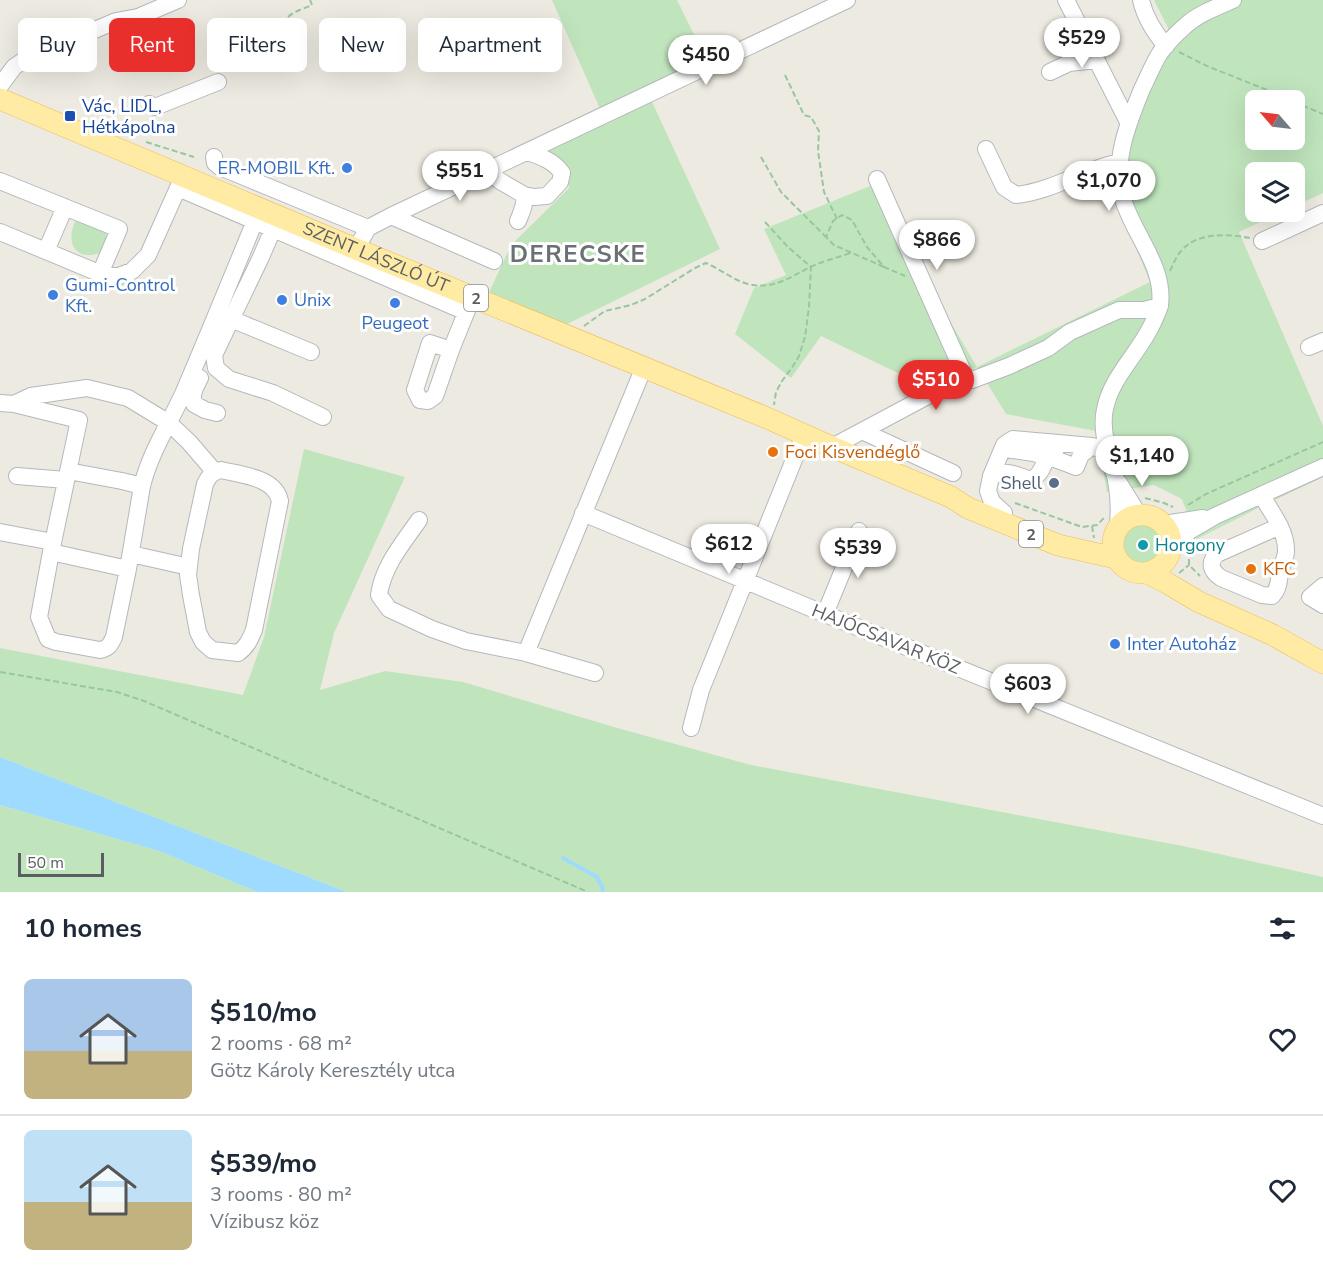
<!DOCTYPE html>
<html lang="en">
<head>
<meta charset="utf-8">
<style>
	body { margin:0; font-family:"Nunito Sans",sans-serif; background:#f6f6f7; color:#1f2937; height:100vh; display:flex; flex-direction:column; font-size:22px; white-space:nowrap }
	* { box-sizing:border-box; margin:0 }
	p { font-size:20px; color:#747a83 }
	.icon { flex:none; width:33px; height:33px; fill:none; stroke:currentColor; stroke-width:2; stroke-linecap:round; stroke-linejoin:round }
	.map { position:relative; height:892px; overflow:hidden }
	.drawer { display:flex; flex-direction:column; background:#fff; flex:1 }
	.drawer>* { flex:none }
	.hud { position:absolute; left:18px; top:18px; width:600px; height:54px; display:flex; gap:12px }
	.needle { width:39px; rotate:298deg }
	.tools { position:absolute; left:1245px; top:90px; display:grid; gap:12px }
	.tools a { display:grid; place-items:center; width:60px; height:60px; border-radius:9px; background:#fff; box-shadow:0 6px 24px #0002; font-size:30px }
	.scale { position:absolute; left:18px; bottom:15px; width:86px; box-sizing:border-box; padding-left:6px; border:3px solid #5a5e62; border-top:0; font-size:16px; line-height:21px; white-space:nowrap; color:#5a5e62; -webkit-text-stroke:4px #fff; paint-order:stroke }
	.price { position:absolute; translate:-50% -51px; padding:0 14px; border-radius:21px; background:#fff; color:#222; font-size:20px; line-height:39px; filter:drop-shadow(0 2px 3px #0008) }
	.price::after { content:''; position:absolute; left:50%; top:36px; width:18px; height:14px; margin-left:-9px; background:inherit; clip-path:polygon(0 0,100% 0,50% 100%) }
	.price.active { background:#e82f2c; color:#fff }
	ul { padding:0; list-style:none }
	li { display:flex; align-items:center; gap:18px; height:150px; padding:0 24px }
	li+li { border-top:2px solid #e0e1e3 }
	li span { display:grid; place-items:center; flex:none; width:168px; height:120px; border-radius:9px; color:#555 }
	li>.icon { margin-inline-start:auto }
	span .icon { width:72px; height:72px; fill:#fffc; stroke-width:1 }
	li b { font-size:26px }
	h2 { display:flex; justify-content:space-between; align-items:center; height:72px; padding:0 24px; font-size:26px }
	.pill { padding:0 21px; border-radius:9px; background:#fff; box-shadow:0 6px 24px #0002; font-size:21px; line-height:54px }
	.pill.active { background:#e82f2c; color:#fff }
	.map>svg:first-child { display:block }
</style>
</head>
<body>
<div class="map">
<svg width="1323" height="892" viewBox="0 0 1323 892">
	<rect width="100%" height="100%" fill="#edeae1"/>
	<path fill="#c0e5bd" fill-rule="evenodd" d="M552,0h125l29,59 -59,32 73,158 -161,79 -72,-31 24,-52 58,-57 -2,-20 -36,-24 70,-33z
		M1154,0h169v193l-28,13 -1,-34h-38v40h26l-43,20 84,194v51l-61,29 -65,33 -15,-40 -28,-14 -47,7 -11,-61 -90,-17 -29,-47 -44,23 -112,-54 -30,42 -56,-44 19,-46 32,-13 -22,-46 106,-43 107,181 173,-85 -33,-80 -5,-37 57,-135zM1256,100h38v40h-38z
		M76,220c9,3 30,6 31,17 0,4 -4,11 -5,15 -26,11 -38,-9 -26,-32z
		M304,449l101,28 -71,156 -14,57 65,-19 78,11 151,45 137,38 432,81 140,31v15h-976l-347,-135v-109l243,47 21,-58z
		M1124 544a19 19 0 1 1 38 0a19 19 0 1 1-38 0Z
		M0,805l159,46 98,41h-257z"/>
	<path fill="#9fdbff" d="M0,757l347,135h-90l-98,-41 -159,-46z"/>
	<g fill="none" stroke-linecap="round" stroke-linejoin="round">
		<path stroke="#9fdbff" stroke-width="4" d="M563,858l34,19 6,12 -1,3"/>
		<g stroke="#b4b8bc" stroke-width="18">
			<path id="minor" d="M1066,0l62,122
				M1141,0c4,18 13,32 25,46
				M1050,72l19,-9 27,-3
				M0,86l14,-19 10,-7 92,-39 22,-4 40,-17
				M149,104l6,3 63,-25
				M986,149l18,38 12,8c37,-4 68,-26 104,-33
				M214,157l1,6 5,4 148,61
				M487,170l13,11 24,14c2,9 -3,18 -6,26
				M877,179l88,197
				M0,181l119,48 -19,45
				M178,188l288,124
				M524,195l10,2 13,-1 13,-14 2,-9c-8,-12 -22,-17 -35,-21
				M391,216l103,45
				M276,219l-3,10 -12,28 -47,98 2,13 13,11 44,14 50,24
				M0,232l106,44h13l13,-5 16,-16 34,-76
				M1262,241l61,-28
				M356,249l12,-21 23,-12 456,-216
				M46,251l19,-44
				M231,319l80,33
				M1309,347l14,-6
				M451,350l-21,-7 -15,47 5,10 8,1 7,-5 16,-46 19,-47
				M965,376l7,4 37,-14 39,-18 22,-16 49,-22h25l16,-4
				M200,378c-5,10 -9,16 -6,26l11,6 12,3
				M0,403l14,1 65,16 -28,132 -12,65 9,22 8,3 44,8c9,-2 10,-5 14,-13l14,-68 14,-83 -20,-5 -54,-10
				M14,404l17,-8 56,-8 41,10 41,25 20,19 25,29
				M862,431l91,42
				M832,447l133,-71
				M1011,450c25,2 42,8 65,17l5,-12 11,-9
				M221,470c20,5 54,7 59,31l-26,129c-4,9 -7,17 -16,23l-26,-3 -9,-8 -5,-10 -7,-37 -3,-20 3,-26 14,-65c4,-8 7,-12 16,-14z
				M17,476l49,4
				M991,476c15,-7 25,-1 40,4 15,-8 10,-21 25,-31
				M1119,483l20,32
				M142,486c8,-33 27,-62 41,-92 26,-61 51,-122 76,-183
				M1261,495c10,16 26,37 25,56 0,7 -4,12 -5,19 -3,10 -1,18 -9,26l-10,-1 -41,-17c-10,-7 -13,-15 -4,-24l63,-28
				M583,513l242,101 498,202
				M1004,513l-12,-11 -4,-11 3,-15 13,-31 9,-6 79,7 10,4 8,13
				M419,520c-16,23 -36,46 -40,75l10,14 43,20 34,12 60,12 69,20
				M1164,524l39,-6
				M1117,530c3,-17 2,-33 -1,-50 -1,-6 -4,-12 -5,-17 -5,-17 -10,-37 -6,-54 7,-35 37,-58 50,-91 2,-4 4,-8 5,-13 5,-39 -27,-71 -37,-106 -11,-37 5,-76 19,-110 6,-12 11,-25 18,-36 7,-10 16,-19 25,-27 13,-12 32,-19 48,-26
				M0,532l53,10
				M1172,546l19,-16 24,-14 108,-49
				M51,552l77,17
				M131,554l58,13
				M1323,586l-13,11 13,8
				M825,614l34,-83
				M526,653l118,-286
				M691,728l10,-38 103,-255"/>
		</g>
		<g stroke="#f1bc56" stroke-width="22">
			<g id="major">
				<path id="s1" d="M0,99l356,150 411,169 65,29 119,50 17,11 90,37 58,13"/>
				<circle cx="1142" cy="544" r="29"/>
				<path d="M1147,573l20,10 32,19 74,33 50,28"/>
			</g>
		</g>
		<path stroke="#97c6a1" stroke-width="2" stroke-dasharray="6 3" stroke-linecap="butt" d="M284,25c2,-12 17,-15 28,-20l-2,-5
			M1179,52l28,14 85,34
			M785,75l19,40 7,2 8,14 -1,20 6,41 13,27
			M1294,102l29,12
			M146,142l48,15
			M761,157l20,35 45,45
			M765,222l23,25 23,20 -2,40 -4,30 -6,19 -6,10 -11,15 -6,11 -2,13
			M884,267l-50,-22 -8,-8 7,-16 9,-6 10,5 15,27 17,20 21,9
			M1170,271c3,-7 7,-16 12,-21 16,-18 46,-16 68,-12
			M584,326l21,-15 26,-6 14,-6 50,-31 11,-5c14,6 27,17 42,21 25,6 41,-6 62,-17 13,-6 27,-9 40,-14
			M1145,498l19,5 9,4
			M1015,503l67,24 15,-2 7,-7
			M1188,505l18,-11 117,-52
			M1092,526l2,12
			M1189,550v15l11,11
			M1179,573l10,-8
			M0,672l117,20 27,9 444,191"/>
		<use href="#minor" stroke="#fff" stroke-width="16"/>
		<use href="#major" stroke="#ffeba4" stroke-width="21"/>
	</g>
	<rect fill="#1a4fb4" stroke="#fff" stroke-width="2" x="64" y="110" width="12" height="12" rx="3"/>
	<g fill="#3f7fe0" stroke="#fff" stroke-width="2">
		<circle cx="347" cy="168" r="6"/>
		<circle cx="53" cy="295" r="6"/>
		<circle cx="282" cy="300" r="6"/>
		<circle cx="395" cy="303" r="6"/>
		<circle cx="1115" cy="644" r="6"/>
	</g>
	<g fill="#e8710a" stroke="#fff" stroke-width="2">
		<circle cx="773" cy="452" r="6"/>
		<circle cx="1251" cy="569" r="6"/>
	</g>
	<circle fill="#5c6f8a" stroke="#fff" stroke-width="2" cx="1054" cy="483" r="6"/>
	<circle fill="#0f9aa8" stroke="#fff" stroke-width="2" cx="1143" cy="545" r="6"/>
	<g text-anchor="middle" stroke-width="6" stroke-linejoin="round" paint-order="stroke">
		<g fill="#fff" stroke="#8c8e91" stroke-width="1.5">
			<rect x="464" y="285" width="24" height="26" rx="4.5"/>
			<rect x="1019" y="521" width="24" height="26" rx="4.5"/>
		</g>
		<g font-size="16" font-weight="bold" fill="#5a5e62">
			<text x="476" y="304">2</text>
			<text x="1031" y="540">2</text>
		</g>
		<g font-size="18" fill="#164399" stroke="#fff" text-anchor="start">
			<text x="82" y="112">Vác, LIDL,<tspan x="82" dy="21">Hétkápolna</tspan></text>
		</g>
		<g font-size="18" fill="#366cbe" stroke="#fff" text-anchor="start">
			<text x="335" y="174" text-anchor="end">ER-MOBIL Kft.</text>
			<text x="65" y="291">Gumi-Control<tspan x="65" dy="21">Kft.</tspan></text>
			<text x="294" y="306">Unix</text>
			<text x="395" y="329" text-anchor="middle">Peugeot</text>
			<text x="1127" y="650">Inter Autoház</text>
		</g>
		<g font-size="18" fill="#5a5e62" stroke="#fff">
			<text dy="6" stroke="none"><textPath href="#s1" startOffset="408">SZENT LÁSZLÓ ÚT</textPath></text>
			<text transform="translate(886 639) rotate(22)" y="6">HAJÓCSAVAR KÖZ</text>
		</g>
		<g font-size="18" fill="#c56008" stroke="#fff" text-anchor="start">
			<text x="785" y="458">Foci Kisvendéglő</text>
			<text x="1263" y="575">KFC</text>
		</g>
		<g font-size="18" fill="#4e5e75" stroke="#fff" text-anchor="end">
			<text x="1042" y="489">Shell</text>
		</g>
		<g font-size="18" fill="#0d838f" stroke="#fff" text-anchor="start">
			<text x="1155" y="551">Horgony</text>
		</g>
		<g font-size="24" font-weight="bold" letter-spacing="1.5" fill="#6b7074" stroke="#fff">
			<text x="578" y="262">DERECSKE</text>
		</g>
	</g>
</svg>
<div class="tools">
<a><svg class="needle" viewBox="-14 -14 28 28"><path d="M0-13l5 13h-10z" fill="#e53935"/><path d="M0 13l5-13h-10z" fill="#747a83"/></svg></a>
<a><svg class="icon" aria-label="layers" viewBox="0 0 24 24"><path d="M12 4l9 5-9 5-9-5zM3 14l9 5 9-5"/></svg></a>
</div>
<div class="scale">50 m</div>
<b class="price" style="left:1082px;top:69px">$529</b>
<b class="price" style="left:706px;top:86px">$450</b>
<b class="price" style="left:460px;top:202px">$551</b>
<b class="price" style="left:1109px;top:212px">$1,070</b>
<b class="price" style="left:937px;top:271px">$866</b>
<b class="price active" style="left:936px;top:411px">$510</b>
<b class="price" style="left:1142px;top:487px">$1,140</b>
<b class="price" style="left:729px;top:575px">$612</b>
<b class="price" style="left:858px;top:579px">$539</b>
<b class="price" style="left:1028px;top:715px">$603</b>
<div class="hud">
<a class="pill">Buy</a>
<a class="pill active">Rent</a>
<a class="pill">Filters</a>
<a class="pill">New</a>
<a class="pill">Apartment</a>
</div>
</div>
<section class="drawer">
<h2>10 homes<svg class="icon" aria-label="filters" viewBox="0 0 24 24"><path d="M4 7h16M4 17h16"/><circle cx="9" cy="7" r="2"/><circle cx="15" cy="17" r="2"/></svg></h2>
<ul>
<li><span style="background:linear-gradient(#a9c7e8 60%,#c2b280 0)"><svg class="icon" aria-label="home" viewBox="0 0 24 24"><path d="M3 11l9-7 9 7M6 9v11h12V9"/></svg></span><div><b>$510/mo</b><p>2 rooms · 68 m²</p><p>Götz Károly Keresztély utca</p></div><svg class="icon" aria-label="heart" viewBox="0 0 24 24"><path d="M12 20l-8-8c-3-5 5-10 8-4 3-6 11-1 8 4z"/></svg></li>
<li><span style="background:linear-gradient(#bfe0f5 60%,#c2b280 0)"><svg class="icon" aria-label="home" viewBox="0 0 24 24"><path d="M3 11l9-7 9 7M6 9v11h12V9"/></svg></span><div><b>$539/mo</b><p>3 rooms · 80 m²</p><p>Vízibusz köz</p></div><svg class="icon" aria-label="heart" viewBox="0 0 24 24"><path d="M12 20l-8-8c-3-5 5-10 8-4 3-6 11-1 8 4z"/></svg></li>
</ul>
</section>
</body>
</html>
